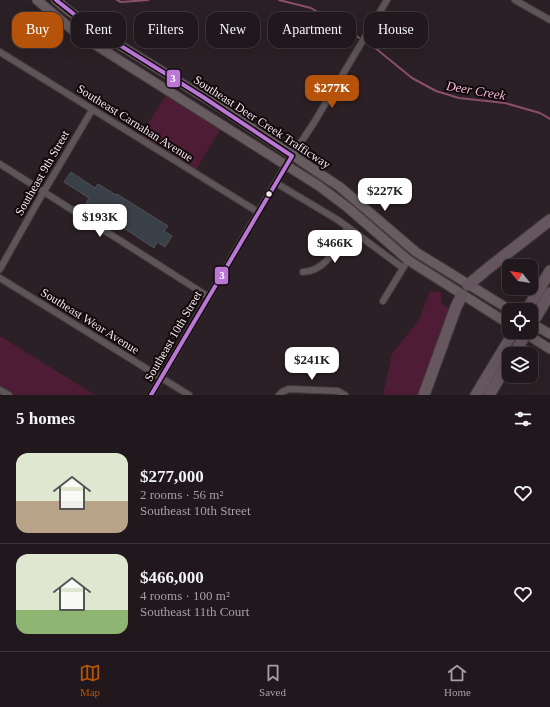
<!DOCTYPE html>
<html lang="en">
<head>
<meta charset="utf-8">
<style>
	body { margin:0; font-family:Georgia,serif; background:#2d2529; color:#f1f3f6; height:100vh; display:flex; flex-direction:column; font-size:15px; white-space:nowrap }
	* { box-sizing:border-box; margin:0 }
	p { font-size:13px; color:#a2a0a3 }
	.icon { flex:none; width:22px; height:22px; fill:none; stroke:currentColor; stroke-width:2; stroke-linecap:round; stroke-linejoin:round }
	.map { position:relative; height:395px; overflow:hidden }
	.drawer { display:flex; flex-direction:column; background:#20181c; flex:1 }
	.drawer>* { flex:none }
	.guide { position:absolute; left:12px; top:12px; width:526px; height:36px; display:flex; gap:8px }
	.needle { width:26px; rotate:300deg }
	.fabs { position:absolute; left:502px; top:259px; display:grid; gap:8px }
	.fabs a { display:grid; place-items:center; width:36px; height:36px; border-radius:8px; background:#20181c; box-shadow:0 4px 16px #0002,0 0 0 1px #3d373b; font-size:20px }
	.price { position:absolute; translate:-50% -34px; padding:0 9px; border-radius:8px; background:#fff; color:#222; font-size:13px; line-height:26px; filter:drop-shadow(0 1px 2px #0008) }
	.price::after { content:''; position:absolute; left:50%; top:24px; width:12px; height:9px; margin-left:-6px; background:inherit; clip-path:polygon(0 0,100% 0,50% 100%) }
	.price.current { background:#b45309; color:#fff }
	ul { padding:0; list-style:none }
	li { display:flex; align-items:center; gap:12px; height:100px; padding:0 16px }
	li+li { border-top:1px solid #3d373b }
	li span { display:grid; place-items:center; flex:none; width:112px; height:80px; border-radius:12px; color:#555 }
	li>.icon { margin-inline-start:auto }
	span .icon { width:48px; height:48px; fill:#fffc; stroke-width:1 }
	li b { font-size:17px }
	h2 { display:flex; justify-content:space-between; align-items:center; height:48px; padding:0 16px; font-size:17px }
	.chip { padding:0 14px; border-radius:12px; background:#20181c; box-shadow:0 4px 16px #0002,0 0 0 1px #3d373b; font-size:14px; line-height:36px }
	.chip.current { background:#b45309; color:#fff }
	.tabs { display:flex; justify-content:space-around; align-items:center; height:56px; border-top:1px solid #3d373b; background:#20181c; font-size:11px; color:#a2a0a3 }
	.tabs a { display:grid; justify-items:center; gap:2px }
	.tabs .current { color:#b45309 }
	.map>svg:first-child { display:block }
</style>
</head>
<body>
<div class="map">
<svg width="550" height="395" viewBox="0 0 550 395">
	<rect width="100%" height="100%" fill="#2b2025"/>
	<path fill="#4e1d35" d="M166,95l55,33 -26,43 -55,-34z
		M430,291l11,1v11l9,6 -31,86h-36l9,-41 28,-36z
		M0,336l95,59h-82l-13,-8z"/>
	<g fill="none" stroke-linecap="round" stroke-linejoin="round">
		<path stroke="#8b4f6a" stroke-width="2" d="M117,0l4,2 27,-2
			M279,0l32,8 63,39 38,31 24,13 23,7 46,5 35,10 10,6"/>
	</g>
	<path fill="#394047" stroke="#505055" d="M71,172l24,16 3,-4 18,11 1,-1 51,32 -4,5 8,5 -7,11 -8,-5 -3,6 -68,-45 3,-5 -25,-16z"/>
	<g fill="none" stroke-linecap="round" stroke-linejoin="round">
		<g stroke="#443b3e" stroke-width="8">
			<path id="street" d="M515,0l35,20
				M0,52l258,160
				M0,164l209,133
				M276,183l62,37 65,48
				M0,269l36,-64 56,-95
				M303,272c25,-1 33,-27 45,-45
				M0,278l189,117
				M383,301l22,-36
				M0,390l9,5
				M151,395l135,-230 29,-44 72,-121
				M279,395l3,-3 7,-3 49,2 7,4"/>
		</g>
		<g stroke="#443b3e" stroke-width="11">
			<path id="secondary" d="M37,0l38,32 244,154 28,21 61,53 101,64
				M56,0l13,11 33,23 121,75 117,78 76,65 94,58
				M531,323l19,11
				M523,332l27,17"/>
		</g>
		<g stroke="#443b3e" stroke-width="13">
			<path id="highway" d="M468,285l23,-19 59,-46
				M542,307l8,-14
				M527,310l23,-39
				M424,395l32,-88 6,-12
				M476,395l38,-63
				M489,395l20,-33"/>
		</g>
		<use href="#street" stroke="#5d5558" stroke-width="6"/>
		<use href="#secondary" stroke="#675c60" stroke-width="9"/>
		<use href="#highway" stroke="#66575e" stroke-width="11"/>
		<g stroke="#443b3e" stroke-width="13" stroke-linecap="butt">
			<path id="highway-bridge" d="M531,325l11,-18
				M516,350l11,-18"/>
		</g>
		<use href="#highway-bridge" stroke="#66575e" stroke-width="11"/>
		<g stroke="#12090d" stroke-width="7">
			<path id="bus-1" d="M56,0l33,26 114,71 89,59
				M151,395l141,-239"/>
		</g>
		<use href="#bus-1" stroke="#ba77d6" stroke-width="4"/>
	</g>
	<circle fill="#f4e6eb" stroke="#12090d" stroke-width="1.5" cx="269" cy="194" r="3.5"/>
	<g text-anchor="middle" stroke-width="4" stroke-linejoin="round" paint-order="stroke">
		<g font-size="12" fill="#f4e6eb" stroke="#12090d">
			<text transform="translate(262 122) rotate(33)" y="4">Southeast Deer Creek Trafficway</text>
			<text transform="translate(135 123) rotate(32)" y="4">Southeast Carnahan Avenue</text>
			<text transform="translate(42 173) rotate(-60)" y="4">Southeast 9th Street</text>
			<text transform="translate(90 321) rotate(32)" y="4">Southeast Wear Avenue</text>
			<text transform="translate(173 336) rotate(-60)" y="4">Southeast 10th Street</text>
		</g>
		<g font-size="13" font-style="italic" fill="#f8bcd4" stroke="#12090d">
			<text transform="translate(476 90) rotate(10)" y="5">Deer Creek</text>
		</g>
	</g>
	<g stroke="#12090d" stroke-width="1.5">
		<rect x="166" y="69" width="15" height="19" rx="4" fill="#ba77d6"/>
		<rect x="214" y="266" width="15" height="19" rx="4" fill="#ba77d6"/>
	</g>
	<g font-size="11" text-anchor="middle" font-weight="bold" fill="#fff">
		<text x="173" y="82">3</text>
		<text x="222" y="279">3</text>
	</g>
</svg>
<div class="fabs">
<a><svg class="needle" viewBox="-14 -14 28 28"><path d="M0-13l5 13h-10z" fill="#e53935"/><path d="M0 13l5-13h-10z" fill="#a2a0a3"/></svg></a>
<a><svg class="icon" aria-label="locate" viewBox="0 0 24 24"><circle cx="12" cy="12" r="6"/><path d="M12 2v4M12 18v4M2 12h4M18 12h4"/></svg></a>
<a><svg class="icon" aria-label="layers" viewBox="0 0 24 24"><path d="M12 4l9 5-9 5-9-5zM3 14l9 5 9-5"/></svg></a>
</div>
<b class="price current" style="left:332px;top:109px">$277K</b>
<b class="price" style="left:385px;top:212px">$227K</b>
<b class="price" style="left:100px;top:238px">$193K</b>
<b class="price" style="left:335px;top:264px">$466K</b>
<b class="price" style="left:312px;top:381px">$241K</b>
<div class="guide">
<a class="chip current">Buy</a>
<a class="chip">Rent</a>
<a class="chip">Filters</a>
<a class="chip">New</a>
<a class="chip">Apartment</a>
<a class="chip">House</a>
</div>
</div>
<section class="drawer">
<h2>5 homes<svg class="icon" aria-label="filters" viewBox="0 0 24 24"><path d="M4 7h16M4 17h16"/><circle cx="9" cy="7" r="2"/><circle cx="15" cy="17" r="2"/></svg></h2>
<ul>
<li><span style="background:linear-gradient(#dfe7d0 60%,#b9a48a 0)"><svg class="icon" aria-label="home" viewBox="0 0 24 24"><path d="M3 11l9-7 9 7M6 9v11h12V9"/></svg></span><div><b>$277,000</b><p>2 rooms · 56 m²</p><p>Southeast 10th Street</p></div><svg class="icon" aria-label="heart" viewBox="0 0 24 24"><path d="M12 20l-8-8c-3-5 5-10 8-4 3-6 11-1 8 4z"/></svg></li>
<li><span style="background:linear-gradient(#dfe7d0 70%,#8fb573 0)"><svg class="icon" aria-label="home" viewBox="0 0 24 24"><path d="M3 11l9-7 9 7M6 9v11h12V9"/></svg></span><div><b>$466,000</b><p>4 rooms · 100 m²</p><p>Southeast 11th Court</p></div><svg class="icon" aria-label="heart" viewBox="0 0 24 24"><path d="M12 20l-8-8c-3-5 5-10 8-4 3-6 11-1 8 4z"/></svg></li>
</ul>
</section>
<nav class="tabs">
<a class="current"><svg class="icon" aria-label="map" viewBox="0 0 24 24"><path d="M3 6l6-2 6 2 6-2v14l-6 2-6-2-6 2zM9 4v14M15 6v14"/></svg>Map</a>
<a><svg class="icon" aria-label="saved" viewBox="0 0 24 24"><path d="M7 4h10v16l-5-4-5 4z"/></svg>Saved</a>
<a><svg class="icon" aria-label="home" viewBox="0 0 24 24"><path d="M3 11l9-7 9 7M6 9v11h12V9"/></svg>Home</a>
</nav>
</body>
</html>
